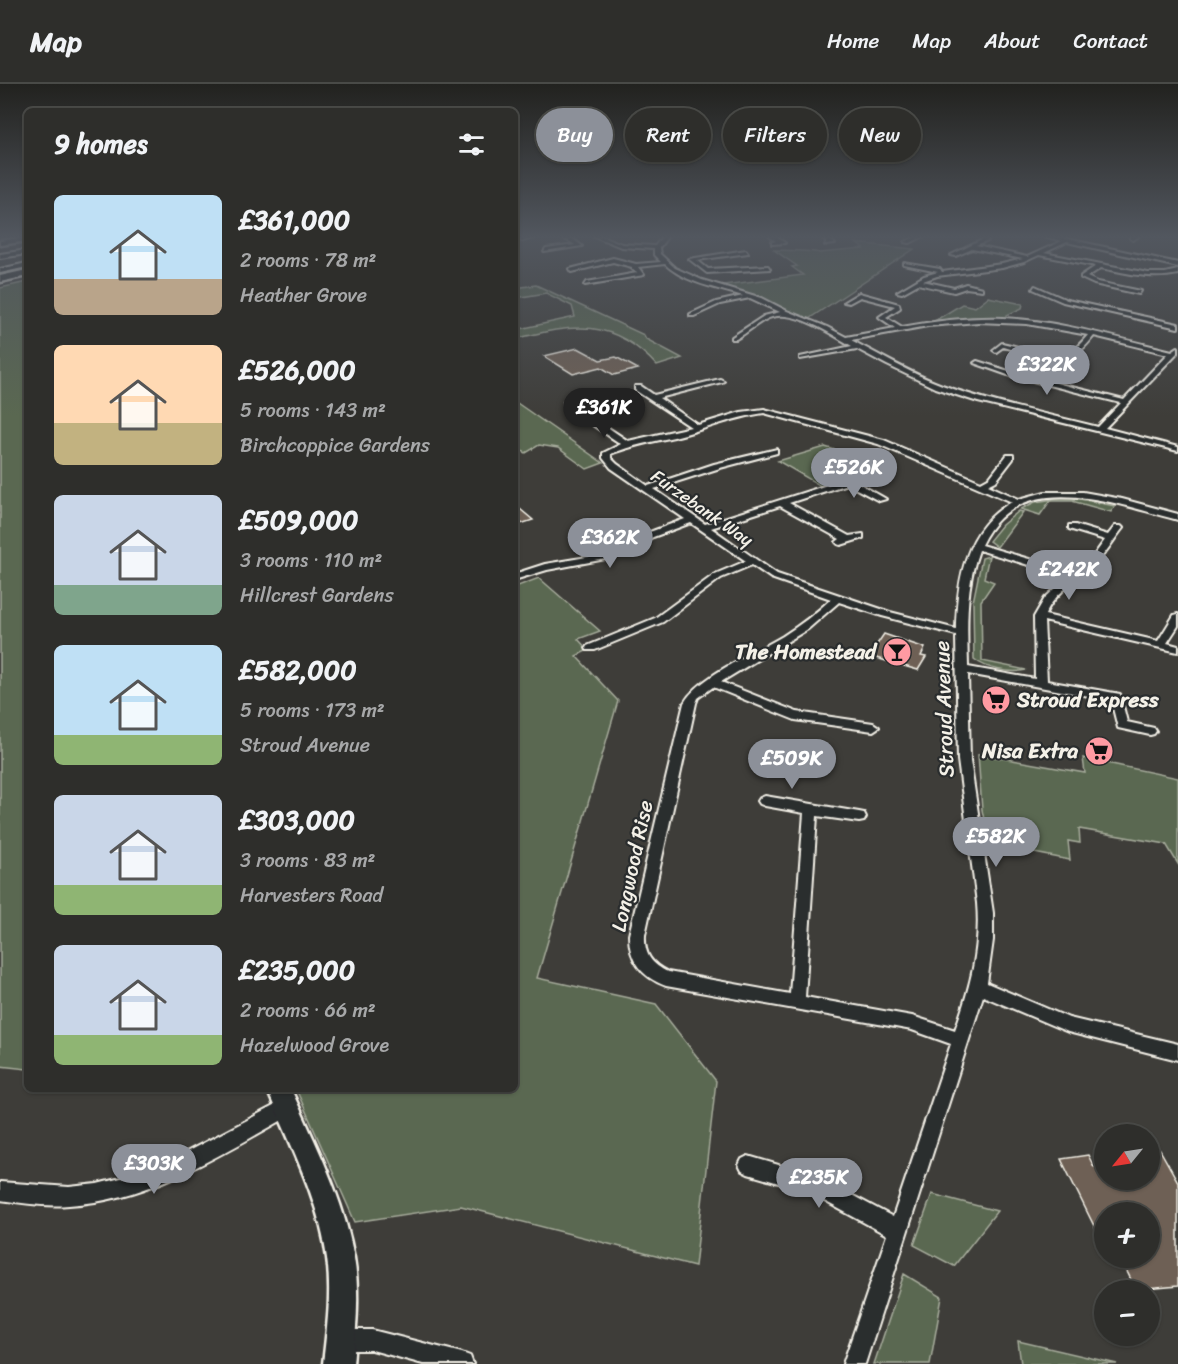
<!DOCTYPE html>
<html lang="en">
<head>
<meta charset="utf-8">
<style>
	body { margin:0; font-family:Sriracha,sans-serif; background:#363633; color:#f1f3f6; height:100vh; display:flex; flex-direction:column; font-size:22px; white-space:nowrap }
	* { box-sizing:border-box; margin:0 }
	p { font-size:20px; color:#a7a8a9 }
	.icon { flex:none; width:33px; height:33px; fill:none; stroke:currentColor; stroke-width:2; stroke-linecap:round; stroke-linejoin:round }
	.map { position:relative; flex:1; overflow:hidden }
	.side { position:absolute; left:24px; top:24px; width:494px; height:984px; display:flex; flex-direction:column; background:#2e2e2b; border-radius:9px; box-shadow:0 2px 4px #0004,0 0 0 2px #494a47 }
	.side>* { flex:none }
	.guide { position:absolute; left:536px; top:24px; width:552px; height:54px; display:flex; gap:12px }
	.needle { width:39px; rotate:240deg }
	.buttons { position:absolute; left:1094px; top:1040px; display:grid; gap:12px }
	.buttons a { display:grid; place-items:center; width:66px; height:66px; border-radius:50%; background:#2e2e2b; box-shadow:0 2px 4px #0004,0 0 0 2px #494a47; font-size:30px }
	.price { position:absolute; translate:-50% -51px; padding:0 14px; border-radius:21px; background:#8c9099; color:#fff; font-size:20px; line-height:39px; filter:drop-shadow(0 2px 3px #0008) }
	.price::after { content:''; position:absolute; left:50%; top:36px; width:18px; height:14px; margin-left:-9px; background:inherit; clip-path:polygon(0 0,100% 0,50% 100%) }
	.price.on { background:#222; color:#fff }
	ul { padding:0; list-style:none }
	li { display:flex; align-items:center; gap:18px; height:150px; padding:0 30px }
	li span { display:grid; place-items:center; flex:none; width:168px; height:120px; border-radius:9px; color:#555 }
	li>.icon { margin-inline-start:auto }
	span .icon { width:72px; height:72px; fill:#fffc; stroke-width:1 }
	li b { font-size:26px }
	h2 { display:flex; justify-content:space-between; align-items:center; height:72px; padding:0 30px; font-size:26px }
	.pill { padding:0 21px; border-radius:27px; background:#2e2e2b; box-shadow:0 2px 4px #0004,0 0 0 2px #494a47; font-size:21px; line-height:54px }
	.pill.on { background:#8c9099; color:#fff }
	header { display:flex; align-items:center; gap:36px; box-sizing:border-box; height:84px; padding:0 30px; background:#2e2e2b; border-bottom:2px solid #494a47 }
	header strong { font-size:28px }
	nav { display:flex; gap:33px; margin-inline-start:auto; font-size:21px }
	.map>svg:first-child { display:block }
</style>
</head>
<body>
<header>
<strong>Map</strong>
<nav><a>Home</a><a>Map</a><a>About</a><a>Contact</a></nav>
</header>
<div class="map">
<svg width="1178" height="1280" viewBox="0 0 1178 1280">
	<rect width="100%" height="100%" fill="#3e3d39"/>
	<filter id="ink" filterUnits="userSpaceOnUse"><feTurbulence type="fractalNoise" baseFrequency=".0167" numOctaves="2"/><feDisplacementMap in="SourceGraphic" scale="12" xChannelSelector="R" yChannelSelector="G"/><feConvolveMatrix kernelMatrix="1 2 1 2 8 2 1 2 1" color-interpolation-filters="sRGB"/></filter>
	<g filter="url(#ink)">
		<path fill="#5a6851" stroke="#a7ac9c" stroke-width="1.5" d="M856,159l58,6 -107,71 -41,-20 -43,-15 80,-10 -11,-8 5,-1 -23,-16c6,0 41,1 45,3l45,-4z
			M27,198v787l-27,-3v-778z
			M536,201l108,50 2,4 36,19 -25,8c-44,-49 -84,-42 -142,-27v-9l60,-13 -3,-11 -26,-13 -31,5v-10z
			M988,213l35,7 -1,4 -15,7v3l-71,2 26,-16 13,3z
			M517,319l86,60 -16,6 -29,-21 -19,-3 -13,8 -11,-6v-16l5,-2 -5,-5v-19z
			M825,363l47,14 -40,16 5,3 -16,6 -43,-25z
			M1054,415h26l35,7 -4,6 -39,-11h-22l-10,14 -19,-6 14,-7z
			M1019,427l4,1 -26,35 -8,-6 13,-16z
			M989,472l-5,22 10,4 -13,19 1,60 44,9c-15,4 -40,-1 -52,-11l-1,-57 9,-44z
			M539,494l61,53 -22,8 10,11 -12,6 42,45 -81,277 119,26 60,77 -21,185 -234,-60 -106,16 -59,-133h218v-506l4,3z
			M978,670l107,19 -2,-15 95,20v86l-12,-20 -87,-15 1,14 -12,-2 2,19 -81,-16 -7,-34z
			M932,1110l65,17 -43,55 -40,-21z
			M904,1190l38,23 -12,67h-56z
			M1018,1257l99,23h-96z"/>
		<path fill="#6e6154" stroke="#f4f1e8" stroke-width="1.5" d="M578,264l22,12 16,-3 22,12 -24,6 -13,-8 -28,7 -29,-18z
			M514,420l19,16 -19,6z
			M884,550l41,14 -4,8 5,1 -8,13 -49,-14z
			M1160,1066l18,32v104l-42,4 -16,-33h29v-45h-45v34l-43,-87 27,-4 6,12 10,-2v14h45v-28z"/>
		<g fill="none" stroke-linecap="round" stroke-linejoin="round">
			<g stroke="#f4f1e8" stroke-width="4">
				<path id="street" d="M528,152h12l-18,5 -3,-2z
					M554,152l19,3 9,7 -38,6 2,-3 29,-4 -6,-4z
					M594,152h8l20,8 33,2 8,-10h5l-9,12 1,6 15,14 27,12 60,18 25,13 40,16 19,10 49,-9 -16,-11 16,-11 -35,-9 -11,6 -5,-1 15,-9 40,11 1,4 -14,9 16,10c33,-6 67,-10 101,-9 57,3 113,20 169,33l6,-4v5l-73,76 73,19v4l-200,-49 -43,-14 -48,-23 -30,-16 -57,10v-2l52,-11c-21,-12 -59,-38 -83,-28 -12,5 -22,15 -33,21h-4v-2l32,-21 16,-4 -30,-14 -30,6 -26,12h-4v-2l26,-12 27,-6c-26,-8 -58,-13 -78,-32l-27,3 6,8 -59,10 2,-3 50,-9 -5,-4v-2l-19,-5 -41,10 -2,-3 43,-11 23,6 25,-2 -7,-7v-6l-33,-2zM978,238l49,2 61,11c-5,6 -11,13 -18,16 -17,7 -50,-4 -68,-8l-9,7 3,2 7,-5c21,6 54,18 74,6 7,-4 12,-11 17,-17l74,18 -44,46 -112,-28 -35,-11 -3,2 34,12 113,28 -23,24c-52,-13 -106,-24 -156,-42 -32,-12 -61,-29 -91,-45l77,-14z
					M769,152h6l10,7 -13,1v-2l4,-1z
					M820,152h5l10,8 -10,1 2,-3z
					M917,152h7l-14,7 -5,-1z
					M1044,152h10l124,27v4l-111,-25 -23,11 104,20h17l13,-3v4c-26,6 -51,-1 -77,-6l-14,9 11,5 43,9 -2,3 -45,-10 -13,-6v-2l15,-10 -57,-11 -15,7 -22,6 -65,8 -14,5 31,7 12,-4 16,4v2l-16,-2 -12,4 -36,-8 -16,9 -5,-1 27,-16 14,-4 -34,-7v-2l36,6 2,3 60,-8 21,-5 -51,-10 -16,7 -5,-1 35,-17 2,3 -12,5 51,11 35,-16z
					M1132,152h7l-6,4 -3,-2z
					M27,166v4l-27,4v-4z
					M746,166l2,3 -51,7 11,9 60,-3 2,3 -63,4 -18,-14z
					M27,179v4l-27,6v-4z
					M1035,202l32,14 111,24v4l-115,-26 -30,-13z
					M720,295l4,2 -2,1 -63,16 39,27 43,-13 23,-3 120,31 97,42 9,-5 17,-22h6v4l-17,22 -8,4 31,14 26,-7h38l39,7 56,15v6c-63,-16 -159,-55 -197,25l93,27 21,-18 10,-14 -36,-11v-4h6l33,10 7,-9h6l2,2c-9,11 -16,24 -26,34 -17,17 -42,29 -52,53l113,26 16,-26 4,-1v12l-11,17 11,3v6l-134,-31 3,60 73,13 7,28 27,6 2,3 -2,3 -4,1 -32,-7 -7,-28 -143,-26 2,86 23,153v27l-6,43 82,35 109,26v16l-110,-28 -85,-36 -118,368h-22l44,-129 -81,-44 -58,-17 -6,-3 -3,-6 3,-6 6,-3 68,20 77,41 58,-173 -39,-14 -246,-44c-24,-9 -37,-25 -37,-51l55,-232c16,-28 71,-50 99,-67 17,-11 33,-23 48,-37l-60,-21 -19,-13 -31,13 -58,44 -68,28h-8l-1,-2 1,-2 68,-28 60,-44 31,-13 -55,-38 -38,14 -42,21 -64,12 -33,10v-6l31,-10 60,-10 42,-21 38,-14 -74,-51 -8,-10v-5l18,-9 -57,-38v-4h6l58,39 63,-14 -56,-37v-4h6l13,9zM764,329l114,31 134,58c-47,25 -55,79 -56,127l-66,-17 -113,-38 -66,-46 69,-22 60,33 -4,3 2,2 3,1 22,-7v-4l-14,2 -60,-33 58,-19 32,17 7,-2 -35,-20 -13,-3 -1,2 3,3 -135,43 -51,-35 66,-21 57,-15v-4l-63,15 -66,22 -31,-22 -6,-6v-4c21,-9 41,-12 63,-17 30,-7 59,-20 90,-24zM979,466l89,27 -23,21 -11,19 1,62 -67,-12c-1,-40 -3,-79 11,-117zM839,518l43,14 74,19 2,125 19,143c4,45 -7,85 -22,127l-43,-14 -107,-19 12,-181 42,6 5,-1 2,-4 -2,-4 -5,-1 -94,-16 -5,2 -2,3 2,3 5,2 39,7 -14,181 -122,-22c-17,-8 -24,-18 -23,-37l51,-232 2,-5 15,-11 82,33 78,11 6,-4 -6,-4 -76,-11 -76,-30 87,-53z
					M287,1015l6,3 3,6 -3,6c-70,39 -142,86 -224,91 -23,2 -46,-2 -69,-5v-18l69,5 28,-3 28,-7 50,-19z
					M341,1246h31l90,23 8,3 3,8h-50l-51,-14h-31l-7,-3 -3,-7 3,-7z"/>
			</g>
			<g stroke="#f4f1e8" stroke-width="5">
				<path id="secondary" d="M27,153v4l-27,4v-4z
					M267,1005h24c24,54 53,110 63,169 6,35 2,71 -1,106h-30c4,-35 9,-71 4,-106 -8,-59 -37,-114 -60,-169z"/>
			</g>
			<g stroke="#f4f1e8" stroke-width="5">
				<path id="highway" d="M27,186v6l-27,6v-6z"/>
			</g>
			<use href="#street" fill="#2a2d2e" fill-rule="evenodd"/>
			<use href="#secondary" fill="#2a2d2e" fill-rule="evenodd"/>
			<use href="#highway" fill="#2a2d2e" fill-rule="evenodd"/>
		</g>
	</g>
	<linearGradient id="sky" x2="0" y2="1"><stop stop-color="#22221f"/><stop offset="0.46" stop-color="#52575f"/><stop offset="1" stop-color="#52575f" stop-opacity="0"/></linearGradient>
	<rect width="1178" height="332" fill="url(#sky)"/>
	<defs>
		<g id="bar-disc" transform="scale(1.5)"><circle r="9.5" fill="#ff9aa2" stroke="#2a2d2e"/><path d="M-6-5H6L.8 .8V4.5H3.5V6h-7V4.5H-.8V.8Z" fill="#111"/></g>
		<g id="supermarket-disc" transform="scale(1.5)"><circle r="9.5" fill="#ff9aa2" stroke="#2a2d2e"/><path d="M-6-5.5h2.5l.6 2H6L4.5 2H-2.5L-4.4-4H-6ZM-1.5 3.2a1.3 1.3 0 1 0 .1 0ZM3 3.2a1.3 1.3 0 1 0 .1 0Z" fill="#111"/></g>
	</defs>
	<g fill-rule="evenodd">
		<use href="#bar-disc" x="897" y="568"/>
		<use href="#supermarket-disc" x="996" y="616"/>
		<use href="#supermarket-disc" x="1099" y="667"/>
	</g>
	<g text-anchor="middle" stroke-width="4.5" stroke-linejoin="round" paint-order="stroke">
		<g font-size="18" fill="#f4f1e8" stroke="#2a2d2e">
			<text transform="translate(702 424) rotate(35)" y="6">Furzebank Way</text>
		</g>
		<g font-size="21" font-weight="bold" fill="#f4f1e8" stroke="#2a2d2e" text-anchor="end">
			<text x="876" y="575">The Homestead</text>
			<text x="1017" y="623" text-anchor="start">Stroud Express</text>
			<text x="1078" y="674">Nisa Extra</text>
		</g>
		<g font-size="21" fill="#f4f1e8" stroke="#2a2d2e">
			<text transform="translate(944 625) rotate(-92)" y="7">Stroud Avenue</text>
			<text transform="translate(632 782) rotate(-78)" y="7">Longwood Rise</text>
		</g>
	</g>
</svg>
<div class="buttons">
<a><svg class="needle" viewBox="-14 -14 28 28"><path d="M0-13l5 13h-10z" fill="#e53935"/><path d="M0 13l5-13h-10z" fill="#a7a8a9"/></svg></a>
<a>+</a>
<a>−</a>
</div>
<b class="price" style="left:1047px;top:312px">£322K</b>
<b class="price on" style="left:604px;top:355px">£361K</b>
<b class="price" style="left:854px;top:415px">£526K</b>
<b class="price" style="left:610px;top:485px">£362K</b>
<b class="price" style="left:1069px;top:517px">£242K</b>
<b class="price" style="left:792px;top:706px">£509K</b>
<b class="price" style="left:996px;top:784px">£582K</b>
<b class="price" style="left:154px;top:1111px">£303K</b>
<b class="price" style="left:819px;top:1125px">£235K</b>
<div class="guide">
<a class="pill on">Buy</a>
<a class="pill">Rent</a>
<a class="pill">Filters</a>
<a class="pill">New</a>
</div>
<section class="side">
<h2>9 homes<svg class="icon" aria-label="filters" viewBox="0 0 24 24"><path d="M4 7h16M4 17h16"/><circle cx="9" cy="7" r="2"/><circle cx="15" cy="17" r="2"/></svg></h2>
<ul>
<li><span style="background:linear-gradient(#bfe0f5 70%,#b9a48a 0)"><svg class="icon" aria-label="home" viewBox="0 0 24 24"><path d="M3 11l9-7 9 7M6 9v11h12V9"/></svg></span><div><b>£361,000</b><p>2 rooms · 78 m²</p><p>Heather Grove</p></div></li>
<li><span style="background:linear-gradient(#ffd9b3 65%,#c2b280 0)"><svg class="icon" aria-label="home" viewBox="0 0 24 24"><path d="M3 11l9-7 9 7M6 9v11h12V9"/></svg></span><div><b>£526,000</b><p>5 rooms · 143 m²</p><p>Birchcoppice Gardens</p></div></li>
<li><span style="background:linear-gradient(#c9d6e8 75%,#7fa58c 0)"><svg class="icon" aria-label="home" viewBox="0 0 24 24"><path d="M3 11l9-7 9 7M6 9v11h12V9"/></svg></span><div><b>£509,000</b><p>3 rooms · 110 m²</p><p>Hillcrest Gardens</p></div></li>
<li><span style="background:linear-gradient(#bfe0f5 75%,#8fb573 0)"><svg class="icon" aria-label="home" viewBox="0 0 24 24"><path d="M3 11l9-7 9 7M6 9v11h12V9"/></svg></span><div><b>£582,000</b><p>5 rooms · 173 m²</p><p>Stroud Avenue</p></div></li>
<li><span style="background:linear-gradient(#c9d6e8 75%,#8fb573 0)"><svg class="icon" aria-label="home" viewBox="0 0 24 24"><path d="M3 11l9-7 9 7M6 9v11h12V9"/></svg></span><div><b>£303,000</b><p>3 rooms · 83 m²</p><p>Harvesters Road</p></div></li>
<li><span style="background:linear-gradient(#c9d6e8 75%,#8fb573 0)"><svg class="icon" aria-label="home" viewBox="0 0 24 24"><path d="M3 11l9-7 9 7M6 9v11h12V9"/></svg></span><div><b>£235,000</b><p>2 rooms · 66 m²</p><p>Hazelwood Grove</p></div></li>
</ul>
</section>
</div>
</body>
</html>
